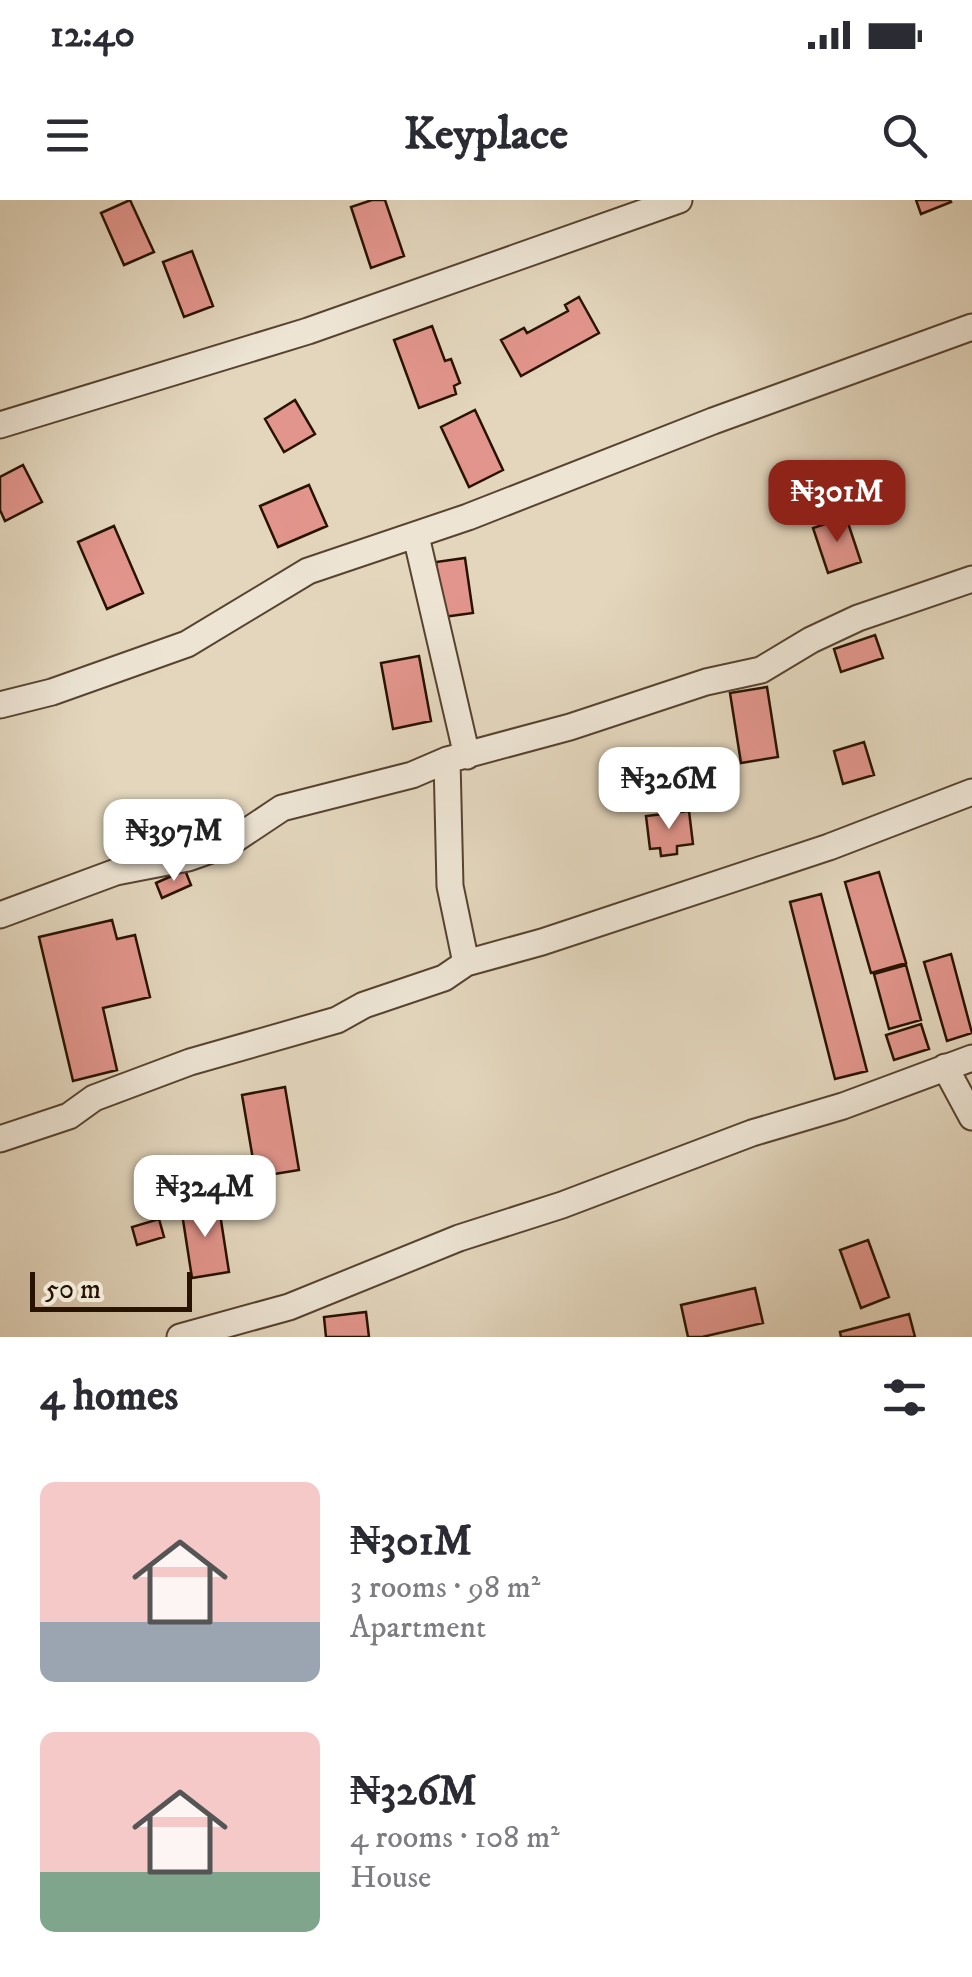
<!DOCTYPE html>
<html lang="en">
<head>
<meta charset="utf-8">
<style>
	body { margin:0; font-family:"IM FELL DW Pica",serif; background:#f2f2f3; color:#2b2b33; height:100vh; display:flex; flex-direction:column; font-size:38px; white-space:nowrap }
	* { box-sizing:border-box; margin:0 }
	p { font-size:32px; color:#7c7c81 }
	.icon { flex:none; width:55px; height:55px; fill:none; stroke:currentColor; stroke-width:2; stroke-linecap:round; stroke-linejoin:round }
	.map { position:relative; height:1137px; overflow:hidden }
	.drawer { display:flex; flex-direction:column; background:#fff; flex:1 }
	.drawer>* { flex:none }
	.scale { position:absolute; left:30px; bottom:25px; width:162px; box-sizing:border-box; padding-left:10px; border:5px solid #281201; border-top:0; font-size:28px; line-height:35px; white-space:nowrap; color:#281201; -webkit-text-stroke:8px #ede4d4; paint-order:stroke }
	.price { position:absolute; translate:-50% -85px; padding:0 22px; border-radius:20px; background:#fff; color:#222; font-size:32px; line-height:65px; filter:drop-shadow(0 2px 5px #0008) }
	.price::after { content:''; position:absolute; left:50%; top:60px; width:30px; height:22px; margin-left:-15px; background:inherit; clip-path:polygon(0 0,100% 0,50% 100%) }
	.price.on { background:#8f2418; color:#fff }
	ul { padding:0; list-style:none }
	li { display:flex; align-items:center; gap:30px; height:250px; padding:0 40px }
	li span { display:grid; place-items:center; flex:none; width:280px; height:200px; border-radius:15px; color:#555 }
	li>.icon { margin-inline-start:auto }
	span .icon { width:120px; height:120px; fill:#fffc; stroke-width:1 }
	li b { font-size:42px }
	h2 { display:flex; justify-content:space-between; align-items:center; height:120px; padding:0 40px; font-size:42px }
	.status { display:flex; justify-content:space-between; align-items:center; height:70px; padding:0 50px; background:#fff; direction:ltr }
	.status svg { height:28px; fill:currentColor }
	header { display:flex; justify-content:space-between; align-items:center; height:130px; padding:0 40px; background:#fff; font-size:45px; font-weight:700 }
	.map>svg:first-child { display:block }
</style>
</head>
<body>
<div class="status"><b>12:40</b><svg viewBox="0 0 49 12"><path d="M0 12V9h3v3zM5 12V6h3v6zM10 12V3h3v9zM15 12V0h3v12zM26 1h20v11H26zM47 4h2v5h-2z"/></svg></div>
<header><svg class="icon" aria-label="menu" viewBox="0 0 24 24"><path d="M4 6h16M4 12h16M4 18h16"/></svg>Keyplace<svg class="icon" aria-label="search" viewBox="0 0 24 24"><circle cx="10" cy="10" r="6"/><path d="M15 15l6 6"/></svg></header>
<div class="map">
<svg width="972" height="1137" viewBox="0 0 972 1137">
	<rect width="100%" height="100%" fill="#e3d6bd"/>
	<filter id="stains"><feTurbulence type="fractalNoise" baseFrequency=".002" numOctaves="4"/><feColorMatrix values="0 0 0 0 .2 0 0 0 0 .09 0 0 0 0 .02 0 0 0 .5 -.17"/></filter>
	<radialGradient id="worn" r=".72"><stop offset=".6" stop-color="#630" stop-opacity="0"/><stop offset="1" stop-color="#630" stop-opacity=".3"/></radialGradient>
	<path fill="#e2958c" stroke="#281201" stroke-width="2.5" d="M130,0l24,52 -30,13 -23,-52z
		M372,0h13l19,56 -33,12 -20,-61z
		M916,0h34l1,2 -30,12z
		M192,51l21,55 -29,11 -21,-55z
		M579,97l20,36 -78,43 -20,-36 23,-12 3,5 41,-22 -3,-6z
		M432,126l13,35 6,-2 9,24 -6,3 2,8 -37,14 -25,-68z
		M295,200l20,34 -31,18 -19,-33z
		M475,210l28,60 -34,17 -28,-60z
		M23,265l19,37 -37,19 -5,-11v-33z
		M309,285l18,41 -49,21 -18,-41z
		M846,317l15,45 -33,11 -15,-45z
		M114,326l29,67 -36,16 -29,-67z
		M465,358l8,55 -30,4 -7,-55z
		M875,435l8,23 -42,14 -7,-23z
		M419,456l12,65 -38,8 -12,-66z
		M767,487l11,70 -37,6 -11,-70z
		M864,542l10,33 -31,9 -9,-33z
		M689,611l4,33 -16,2v8l-16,2 -1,-8 -10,1 -4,-33z
		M185,670l6,15 -29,13 -6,-15z
		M879,672l27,91 -35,10 -26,-91z
		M821,694l46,177 -32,8 -45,-177z
		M112,720l5,19 18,-4 15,62 -47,11 14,62 -44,11 -34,-144z
		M951,754l21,79 -25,8 -23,-79z
		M906,765l15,55 -32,9 -15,-55z
		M921,824l8,25 -35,11 -8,-25z
		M285,887l14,83 -43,7 -14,-82z
		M218,1001l11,71 -37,6 -11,-71z
		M159,1019l5,18 -27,8 -5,-18z
		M868,1040l21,57 -28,11 -21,-58z
		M755,1088l8,35 -61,14h-14l-7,-32z
		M366,1112l3,25h-43l-2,-20z
		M909,1114l6,23h-74l-1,-5z"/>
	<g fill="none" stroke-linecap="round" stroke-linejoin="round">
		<g stroke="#574330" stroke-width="29">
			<path id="minor" d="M0,225l308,-94 371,-131
				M416,336l51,220
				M0,505l52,-13 135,-48 121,-73 160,-54 245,-96 259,-94
				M447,560l3,126 16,77
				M0,715l116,-43 72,-14 40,-14 54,-36 130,-33 35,-15 123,-33 136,-45 55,-12 50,-30 47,-22 114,-39
				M945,867l27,50
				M0,939l69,-23 25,-18 96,-36 147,-42 27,-15 80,-27 22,-15 76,-21 287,-95 143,-55
				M180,1137l109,-30 170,-69 103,-33 190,-72 91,-27 129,-48"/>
		</g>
		<use href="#minor" stroke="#ede4d4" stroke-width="25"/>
	</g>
	<rect width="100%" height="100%" filter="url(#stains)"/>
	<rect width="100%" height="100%" fill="url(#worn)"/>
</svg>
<div class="scale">50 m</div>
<b class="price on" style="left:837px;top:345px">₦301M</b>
<b class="price" style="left:669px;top:632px">₦326M</b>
<b class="price" style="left:174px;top:684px">₦397M</b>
<b class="price" style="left:205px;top:1040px">₦324M</b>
</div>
<section class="drawer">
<h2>4 homes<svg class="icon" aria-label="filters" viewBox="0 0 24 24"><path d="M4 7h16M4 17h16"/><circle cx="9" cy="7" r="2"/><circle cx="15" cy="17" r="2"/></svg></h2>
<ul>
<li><span style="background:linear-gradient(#f6c9c9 70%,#9aa5b1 0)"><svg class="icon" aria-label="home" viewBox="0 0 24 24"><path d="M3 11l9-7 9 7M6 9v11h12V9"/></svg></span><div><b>₦301M</b><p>3 rooms · 98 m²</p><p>Apartment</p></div></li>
<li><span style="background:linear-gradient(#f6c9c9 70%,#7fa58c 0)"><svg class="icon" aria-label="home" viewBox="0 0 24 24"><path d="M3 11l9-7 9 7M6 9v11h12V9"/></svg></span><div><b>₦326M</b><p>4 rooms · 108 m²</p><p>House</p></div></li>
</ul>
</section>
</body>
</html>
